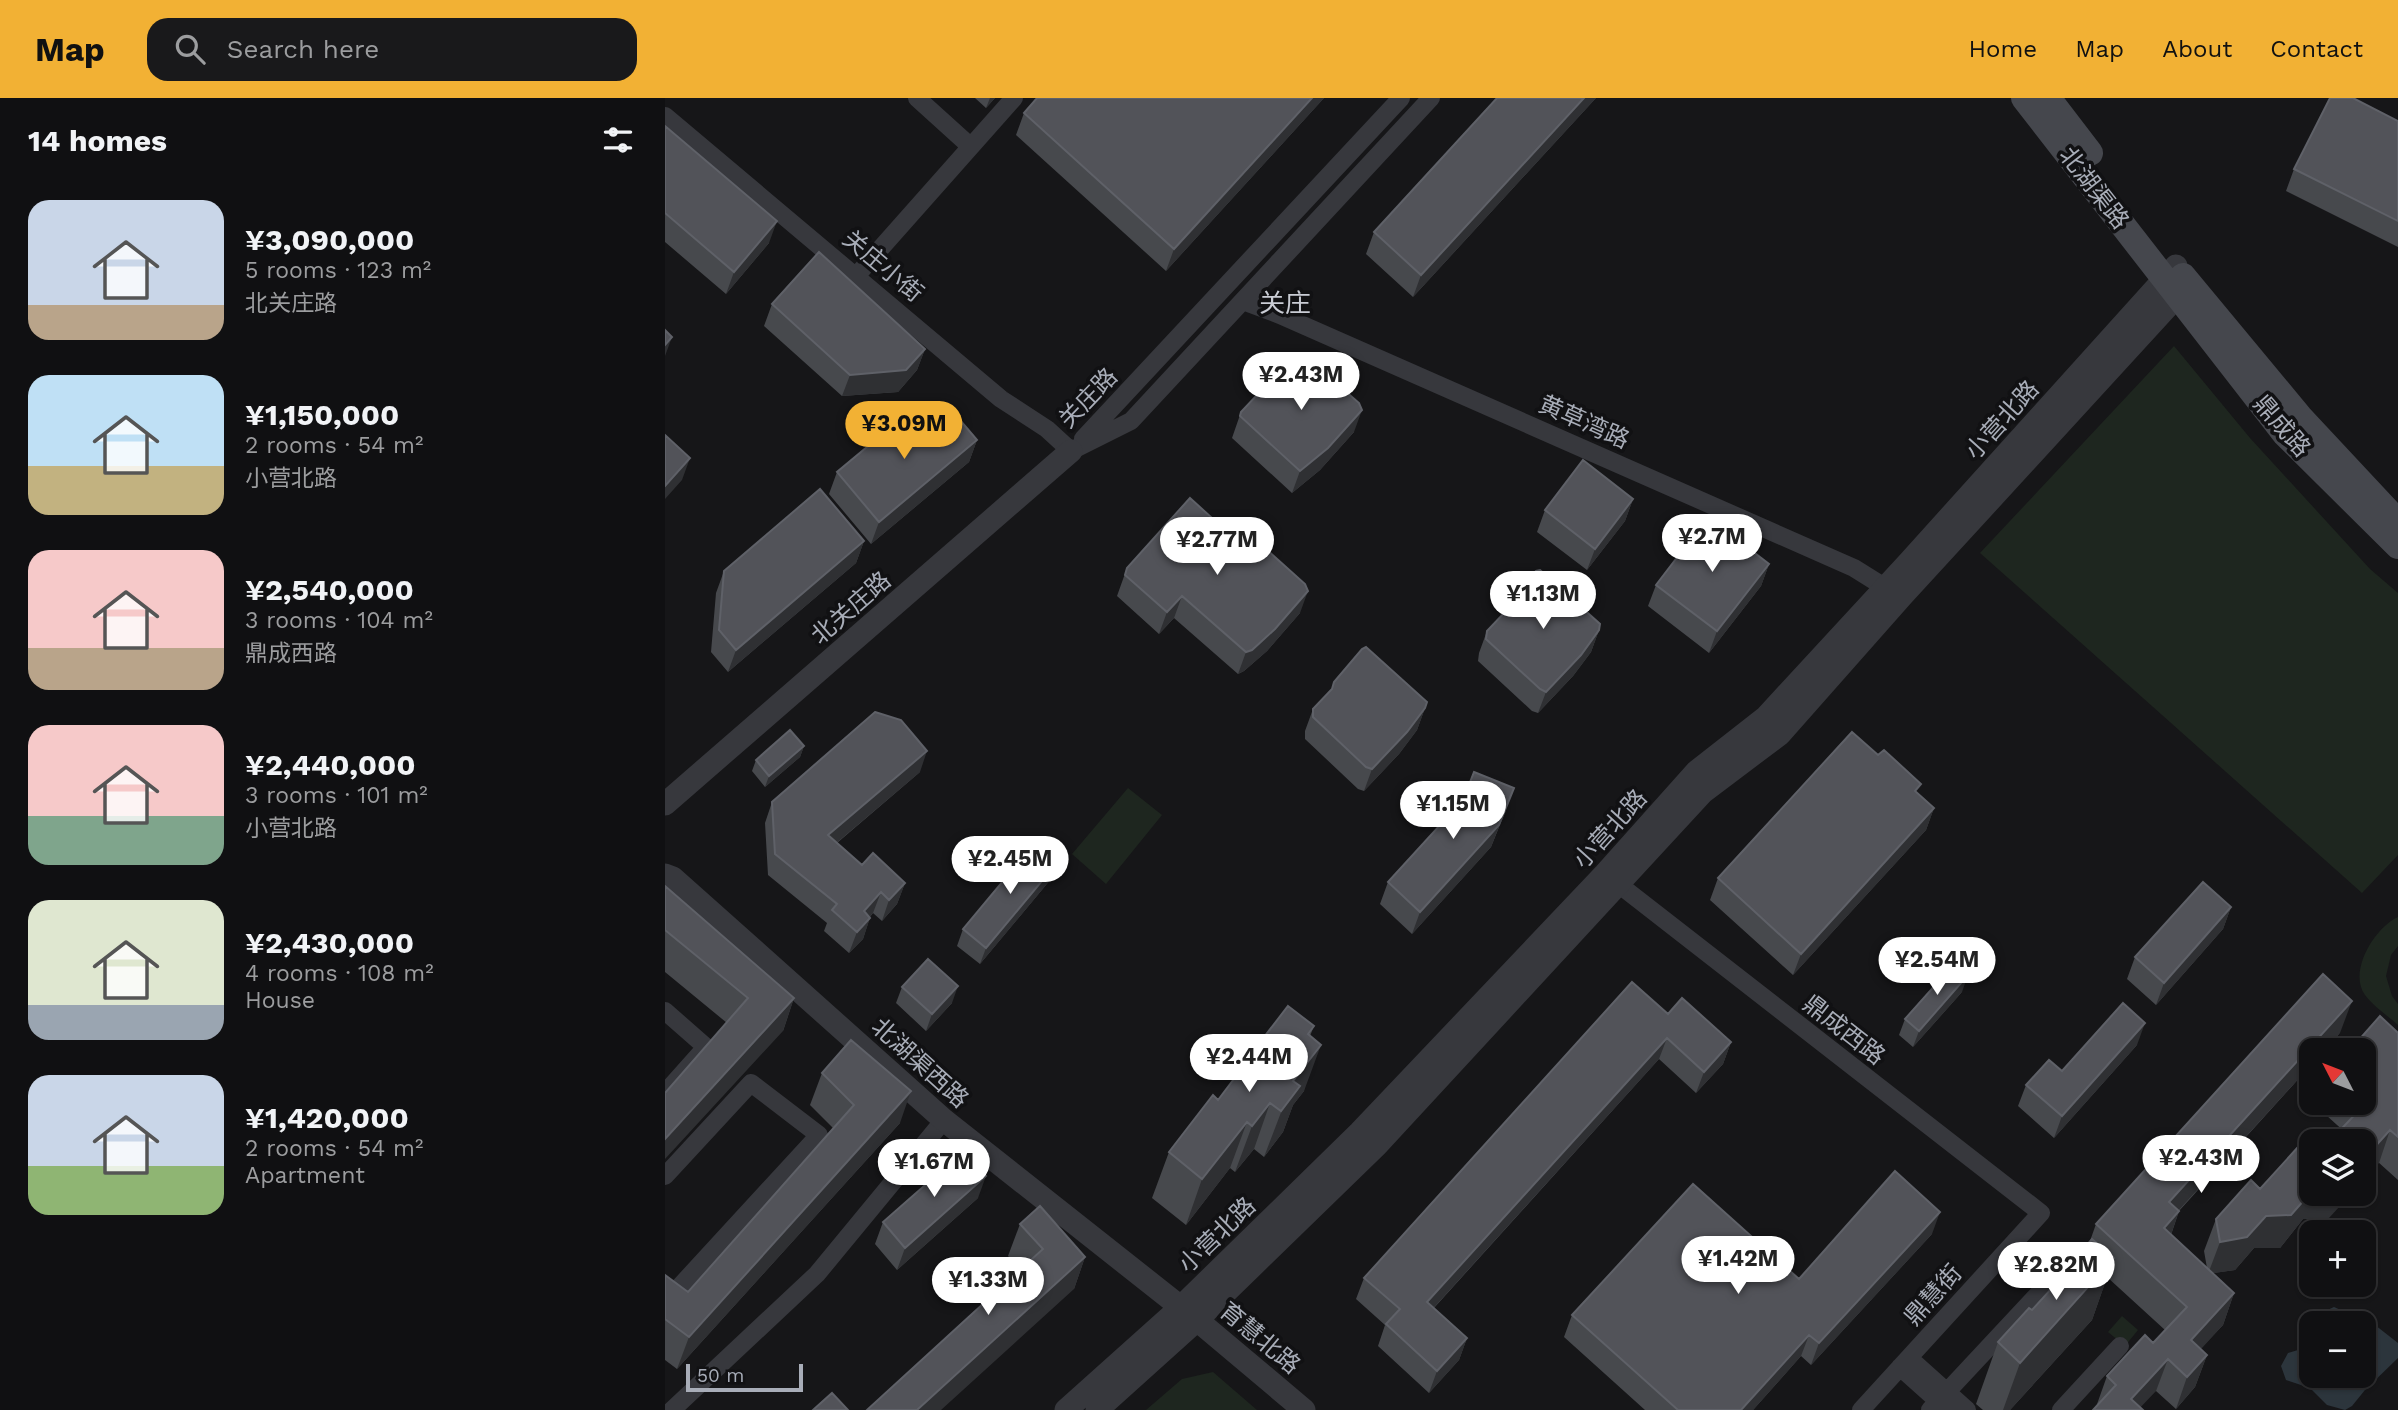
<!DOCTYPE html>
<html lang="en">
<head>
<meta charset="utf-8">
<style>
	body { margin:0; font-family:"Work Sans","Noto Sans SC",sans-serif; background:#19191b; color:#f1f3f6; height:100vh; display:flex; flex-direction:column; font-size:26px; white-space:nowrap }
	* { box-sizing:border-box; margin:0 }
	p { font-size:23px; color:#9c9d9f }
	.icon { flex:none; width:38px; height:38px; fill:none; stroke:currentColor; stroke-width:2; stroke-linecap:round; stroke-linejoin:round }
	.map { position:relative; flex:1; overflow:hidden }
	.side { display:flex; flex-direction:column; background:#101012; width:665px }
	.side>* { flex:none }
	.needle { width:46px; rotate:312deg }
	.fabs { position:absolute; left:1634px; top:940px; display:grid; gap:14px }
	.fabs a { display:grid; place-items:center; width:77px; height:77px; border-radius:14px; background:#101012; box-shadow:0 2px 5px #0004,0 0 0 2px #303032; font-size:35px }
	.scale { position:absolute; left:21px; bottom:18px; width:117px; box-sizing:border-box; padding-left:7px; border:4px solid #a8adb8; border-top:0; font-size:19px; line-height:24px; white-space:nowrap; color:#a8adb8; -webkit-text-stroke:5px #111113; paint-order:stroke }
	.price { position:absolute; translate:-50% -60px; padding:0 16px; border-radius:24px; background:#fff; color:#222; font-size:23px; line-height:46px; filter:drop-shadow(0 2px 4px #0008) }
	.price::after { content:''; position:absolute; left:50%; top:42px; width:21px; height:16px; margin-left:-10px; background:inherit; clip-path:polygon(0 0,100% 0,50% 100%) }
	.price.current { background:#f2b134; color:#111 }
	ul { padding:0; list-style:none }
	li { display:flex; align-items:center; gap:21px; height:175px; padding:0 28px }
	li span { display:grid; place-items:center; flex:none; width:196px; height:140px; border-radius:21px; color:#555 }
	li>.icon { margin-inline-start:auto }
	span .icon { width:84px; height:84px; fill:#fffc; stroke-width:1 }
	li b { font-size:30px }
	h2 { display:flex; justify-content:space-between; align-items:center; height:84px; padding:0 28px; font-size:30px }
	header { display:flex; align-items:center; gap:42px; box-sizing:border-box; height:98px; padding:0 35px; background:#f2b134; color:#111 }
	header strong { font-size:33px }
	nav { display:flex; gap:38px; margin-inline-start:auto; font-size:24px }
	.search { width:490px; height:63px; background:#19191b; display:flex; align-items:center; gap:18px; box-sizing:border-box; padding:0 24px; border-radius:21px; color:#9c9d9f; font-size:26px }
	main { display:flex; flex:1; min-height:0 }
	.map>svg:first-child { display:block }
</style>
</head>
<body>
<header>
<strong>Map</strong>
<div class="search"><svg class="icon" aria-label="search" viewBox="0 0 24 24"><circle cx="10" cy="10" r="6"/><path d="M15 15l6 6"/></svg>Search here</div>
<nav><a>Home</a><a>Map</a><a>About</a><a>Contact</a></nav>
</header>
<main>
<section class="side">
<h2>14 homes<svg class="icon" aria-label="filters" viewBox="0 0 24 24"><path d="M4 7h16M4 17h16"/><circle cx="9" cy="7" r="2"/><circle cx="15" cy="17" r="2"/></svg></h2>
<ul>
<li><span style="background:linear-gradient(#c9d6e8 75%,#b9a48a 0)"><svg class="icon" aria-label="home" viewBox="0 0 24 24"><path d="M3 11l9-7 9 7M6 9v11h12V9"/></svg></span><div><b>¥3,090,000</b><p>5 rooms · 123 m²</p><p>北关庄路</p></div></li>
<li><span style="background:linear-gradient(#bfe0f5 65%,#c2b280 0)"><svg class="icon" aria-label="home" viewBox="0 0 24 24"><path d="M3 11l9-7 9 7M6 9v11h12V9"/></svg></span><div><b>¥1,150,000</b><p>2 rooms · 54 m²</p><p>小营北路</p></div></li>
<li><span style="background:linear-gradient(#f6c9c9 70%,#b9a48a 0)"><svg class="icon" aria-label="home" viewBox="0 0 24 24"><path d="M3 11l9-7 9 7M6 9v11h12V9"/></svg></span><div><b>¥2,540,000</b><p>3 rooms · 104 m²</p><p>鼎成西路</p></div></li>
<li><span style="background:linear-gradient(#f6c9c9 65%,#7fa58c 0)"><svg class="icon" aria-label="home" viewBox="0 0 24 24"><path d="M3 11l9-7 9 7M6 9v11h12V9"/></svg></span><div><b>¥2,440,000</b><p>3 rooms · 101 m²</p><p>小营北路</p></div></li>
<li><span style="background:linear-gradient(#dfe7d0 75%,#9aa5b1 0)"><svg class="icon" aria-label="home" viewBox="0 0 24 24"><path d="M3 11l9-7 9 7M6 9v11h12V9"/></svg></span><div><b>¥2,430,000</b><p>4 rooms · 108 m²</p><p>House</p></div></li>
<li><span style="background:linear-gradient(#c9d6e8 65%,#8fb573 0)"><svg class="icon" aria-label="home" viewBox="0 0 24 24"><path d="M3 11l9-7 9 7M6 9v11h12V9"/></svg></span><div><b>¥1,420,000</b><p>2 rooms · 54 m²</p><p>Apartment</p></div></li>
</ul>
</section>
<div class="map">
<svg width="1733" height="1312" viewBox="0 0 1733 1312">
	<rect width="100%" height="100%" fill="#161618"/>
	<path fill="#1e261f" d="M1509,248l76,92 120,131 28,24v262l-36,38 -382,-340z
		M463,690l34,27 -56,69 -34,-30z
		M1733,819v29l-7,9 -5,21 6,20 6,8v21c-10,-9 -25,-19 -33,-30 -17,-23 9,-67 33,-78z
		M1457,1218l16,14 -13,16 -17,-14z
		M548,1274l44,38h-111l36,-31z"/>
	<path fill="#2c353c" d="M1669,1209l41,18 23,18v15l-33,32 -13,16 -7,4 -18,-5 -17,-17 -24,-8 -5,-14 7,-13 20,-6 4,-5v34h52v-53h-46l5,-11z"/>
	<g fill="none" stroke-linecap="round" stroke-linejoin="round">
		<path stroke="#37383d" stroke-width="18" d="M252,0l53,48
			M0,18l336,283 46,30 24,22
			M192,177l157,-177
			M578,203l37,14 574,253 40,25
			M418,341l318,-341
			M406,353l60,-30 300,-323
			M943,778l433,337 -180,197
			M0,913l41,36 -41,46
			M0,1078l86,-93 68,52 -148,161 -6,-5
			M1244,1260l58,52
			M1235,1269l48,43
			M7,1312l145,-136 127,-154
			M1265,1312l125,-134
			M1396,1312l59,-64"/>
		<path stroke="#37383d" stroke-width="23" d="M0,706l406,-353
			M0,777l8,3 271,242 253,200 107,90
			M401,1312l115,-103 179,-175 245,-258 92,-103 69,-54 143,-155 267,-296
			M432,1312l100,-90 180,-175 326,-353 77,-58 122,-138 287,-313"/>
		<path stroke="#45474d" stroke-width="26" d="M1359,0l261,336 113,112
			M1383,0l42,55
			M1518,178l117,141 98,105"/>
	</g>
	<path fill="#47494d" d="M310,0h20l-9,10z
		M659,0l-158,173 -150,-136 8,-22z
		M832,0h99l-183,199 -47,-43 8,-22z
		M1733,23v126l-112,-56 8,-22z
		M0,28l104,117 -43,51 -61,-52z
		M107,206l153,45 -8,21 -19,22 -56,4 -78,-70z
		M576,314l113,20 -34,38 -28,23 -60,-55z
		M312,342l-8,22 -98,82 -42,-50 8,-22z
		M968,401l-8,22 -38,49 -50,-38 8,-22z
		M199,443l-8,22 -128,109 -17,-20 5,-59 8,-22z
		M1104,466l-8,22 -52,67 -61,-47 8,-21z
		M462,470l173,45 -33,38 -23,20 -6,3 -64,-56 -15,16 -42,-38z
		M934,532l-8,22 -18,24 -35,37 -6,-2 -54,-50 1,-8 8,-22z
		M760,610l-8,22 -18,24 -35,37 -6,-2 -53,-50v-8l8,-22z
		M139,648l-4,11 -35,30 -13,-16 4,-11z
		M255,674l-83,71 25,22 43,18 -8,21 -15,17 -9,-8 -3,4 -7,22 -14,14 -25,-22 3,-8 -59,-48 -3,-52 7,-21z
		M1253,695l16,15 -8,22 -133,145 -83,-75 8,-22z
		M798,702l43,10 -15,37 -79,87 -32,-30 8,-22z
		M386,781l-71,85 -23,-18 6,-17z
		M0,788l129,112 -11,33 -56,-8 -62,-51z
		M1566,809l-8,22 -67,76 -29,-26 8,-22z
		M237,889l50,16 -26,28 -30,-28z
		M1297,894l-49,55 -14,-12 6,-16z
		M1003,916l63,28 -8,22 -27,29 -37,-34 -225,249 33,30 -8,22 -30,33 -51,-47 7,-21 -29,-26 8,-21z
		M649,928l-4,10 -6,55 -11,14 -10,27 -19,25 -10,-8 -19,23 -5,-4 -44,57 -34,-27 17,-46 49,-52 24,-21 9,-25z
		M1675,935l-161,178 -8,24 36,33 -3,-17 12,-32 44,-30 69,29 -26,1 -23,29h-26l-19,22 -22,3 21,20 -11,32 -23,24 7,6 -12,32 -19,22 -20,-18 -60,16 11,-31 46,-33 12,-13 -58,-53 -15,43 -82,90h-27l-7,-6 22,-62 34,-32 46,-51 3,-7 9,-11 6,-17z
		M1733,935v147l-82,-74 1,-4h47z
		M1472,947l-83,93 -36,-32 8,-21z
		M157,975l78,50 -223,246 -12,-9v-85l23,17 145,-164 -23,-23z
		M313,1100l-81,72 -22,-26 8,-22z
		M355,1126l65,33 -11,32 -53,-19 -13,-14z
		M1267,1136l-121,131 -10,-9 -48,54h-108l-81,-73 8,-22 227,-36z"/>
	<path fill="#2f3033" d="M325,0h5l-9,10z
		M647,0h12l-158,173 8,-22z
		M919,0h12l-183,199 8,-22z
		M112,123l-8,22 -43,51 8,-22z
		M7,239l-7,19v-11z
		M260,251l-8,21 -19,22 -56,4 8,-21z
		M697,312l-8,22 -34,38 -28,23 8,-22z
		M312,342l-8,22 -98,82 8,-22z
		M25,360l-8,22 -17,19v-13z
		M968,401l-8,22 -38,49 8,-21z
		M199,443l-8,22 -128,109 8,-22z
		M1104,466l-8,22 -52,67 8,-22z
		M643,493l-8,22 -33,38 -23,20 -6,3 8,-22z
		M517,498l-8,22 -15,16 8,-22z
		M934,532l-8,22 -18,24 -35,37 8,-21z
		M760,610l-8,22 -18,24 -35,37 8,-22z
		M139,648l-4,11 -35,30 4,-11z
		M262,653l-7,21 -99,84 7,-21z
		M849,690l-23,59 -79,87 8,-22z
		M1269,710l-8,22 -133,145 8,-21z
		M392,765l-6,16 -71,85 6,-16z
		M240,785l-8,21 -15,17 7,-21z
		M216,794l-8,21 -17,19 8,-21z
		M1566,809l-8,22 -67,76 8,-22z
		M205,820l-7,21 -14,14 8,-21z
		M1303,877l-6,17 -49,55 6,-16z
		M293,888l-6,17 -26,28 6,-17z
		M129,900l-11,33 -118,128v-20z
		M1687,903l-12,32 -15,17h-13v14l-155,170 12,-32z
		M1480,925l-8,22 -83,93 8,-22z
		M1002,940l-8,21 -240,265 8,-22z
		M1066,944l-8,22 -27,29 8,-21z
		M656,947l-17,46 -11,14 -10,27 -19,25 29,-76z
		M246,993l-11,32 -223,246 12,-32z
		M605,1005l-16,46 -19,23 17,-46z
		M582,1024l-17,46 -44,57 16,-46z
		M1725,1032l-11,33 -15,15v-19z
		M321,1078l-8,22 -81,72 8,-22z
		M1647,1093v3h39l-22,24 -26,1 -23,29h-26l-19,22 -27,4 12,-32z
		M1514,1113l-11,32 -4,-15z
		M1275,1114l-8,22 -121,131 8,-22z
		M420,1159l-11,32 -133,121h-24z
		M1449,1160l-22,62 -82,90h-7l17,-47z
		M1569,1195l-11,32 -42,46 10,-31z
		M1144,1237l-8,21 -48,54h-12z
		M802,1240l-8,22 -30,33 8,-22z
		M1542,1257l-12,32 -19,22 11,-32z
		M1503,1261l-12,32 -18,19 -7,-11z"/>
	<path fill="#525359" stroke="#5f6168" stroke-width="2" d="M372,0h275l-138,151 -150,-136z
		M832,0h87l-163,177 -47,-43z
		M1665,0h23l45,23v100l-104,-52z
		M0,28l112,95 -43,51 -69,-59z
		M154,154l106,97 -19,21 -56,5 -78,-71z
		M0,232l7,7 -7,8z
		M638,258l6,3 50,44 3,7 -34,38 -28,23 -60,-55 1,-4 30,-32 6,-2 18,-21z
		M238,319l57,3 17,20 -98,82 -42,-50z
		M0,337l25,23 -25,28z
		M918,362l50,39 -38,50 -50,-39z
		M155,391l44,52 -128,109 -17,-20 5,-59z
		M525,400l45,41 15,-3 6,4 49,44 3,7 -33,38 -23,21 -6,2 -64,-56 -15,16 -42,-37 2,-7z
		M1043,419l61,47 -52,67 -61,-46z
		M875,472l60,54 -1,6 -18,25 -35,37 -6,-3 -54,-50 1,-8 19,-20 2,-7 28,-33z
		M701,549l61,55 -2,6 -18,24 -35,37 -6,-2 -53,-50v-8l19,-20 2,-7 28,-33z
		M210,614l26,8 26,31 -99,84 34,30 11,-12 32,30 -16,17 -8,-8 -17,19 6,7 -13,14 -25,-22 5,-6 -62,-50 -3,-52z
		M125,632l14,16 -35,30 -13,-16z
		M1187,634l26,23 6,-5 37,34 -6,7 19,17 -133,146 -83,-76z
		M809,674l40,16 -15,37 -79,87 -32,-30 75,-82z
		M369,746l23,19 -71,85 -23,-19z
		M1538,784l28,25 -67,76 -29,-26z
		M0,788l129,112 -129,141v-46l83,-95 -83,-68z
		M263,861l30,27 -26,28 -30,-27z
		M1290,865l13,12 -49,56 -14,-12z
		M1658,876l29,27 -183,201 10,9 -15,17 70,65 -43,47 16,15 -20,22 -19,-18 -37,40 12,11h-50l23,-25 -9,-9 38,-41 8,8 34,-36 -91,-83z
		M967,884l36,32 14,-16 49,44 -27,30 -37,-34 -240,264 40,36 -30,33 -51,-47 14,-15 -36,-31z
		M1458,905l22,20 -83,93 -36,-31 23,-25 13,11z
		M623,908l26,20 -6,8 13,11 -28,36 7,5 -19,25 -11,-8 -18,23 -5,-4 -45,57 -33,-27 44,-57 5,5 19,-25 9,7 16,-19 -11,-9z
		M1715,918l18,17v104l-8,-7 -26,29v-18h-34l33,-35 -4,-4h5v-52h-14z
		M186,942l60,51 -222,246 -24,-18v-44l23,17 166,-187 -32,-32z
		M1634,1048l13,11v34l-21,24 -25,1 -19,21 -27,5 -4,-23 35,-39 9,9z
		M299,1053l22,25 -81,72 -22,-26z
		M1230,1073l45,41 -121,131 -10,-8 -68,75h-63l-106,-95 121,-131 106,95z
		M375,1108l45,51 -168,153h-50l176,-161 -23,-25z
		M1427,1141l22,19 -94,105 -22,-21 31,-34 3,2 51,-56 -2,-2z
		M167,1295l16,17h-35z"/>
	<g text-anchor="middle" stroke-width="7" stroke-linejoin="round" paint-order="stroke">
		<g font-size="24" fill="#a8adb8" stroke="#111113">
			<text transform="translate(1429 90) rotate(52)" y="8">北湖渠路</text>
			<text transform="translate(218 168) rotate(40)" y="8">关庄小街</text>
			<text transform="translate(423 300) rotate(-46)" y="8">关庄路</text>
			<text transform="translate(1337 322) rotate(-48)" y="8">小营北路</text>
			<text transform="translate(919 324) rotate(24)" y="8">黄草湾路</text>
			<text transform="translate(1617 328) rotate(49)" y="8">鼎成路</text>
			<text transform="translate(186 510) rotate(-41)" y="8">北关庄路</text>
			<text transform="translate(945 731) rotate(-48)" y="8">小营北路</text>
			<text transform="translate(1179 932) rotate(38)" y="8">鼎成西路</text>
			<text transform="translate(255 965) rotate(42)" y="8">北湖渠西路</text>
			<text transform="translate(552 1137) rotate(-44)" y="8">小营北路</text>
			<text transform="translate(1268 1197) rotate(-48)" y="8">鼎慧街</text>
			<text transform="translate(595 1240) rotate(40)" y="8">育慧北路</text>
		</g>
		<g font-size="26" fill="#c9ccd4" stroke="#111113">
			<text x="620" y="214">关庄</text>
		</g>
	</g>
</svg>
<div class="fabs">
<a><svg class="needle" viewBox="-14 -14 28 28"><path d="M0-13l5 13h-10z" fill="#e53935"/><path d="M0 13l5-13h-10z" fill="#9c9d9f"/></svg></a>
<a><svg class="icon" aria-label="layers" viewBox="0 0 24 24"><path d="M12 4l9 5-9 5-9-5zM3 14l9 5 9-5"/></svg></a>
<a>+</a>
<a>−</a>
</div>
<div class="scale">50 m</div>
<b class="price" style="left:636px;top:314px">¥2.43M</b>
<b class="price current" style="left:239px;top:363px">¥3.09M</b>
<b class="price" style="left:1047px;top:476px">¥2.7M</b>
<b class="price" style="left:552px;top:479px">¥2.77M</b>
<b class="price" style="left:878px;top:533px">¥1.13M</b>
<b class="price" style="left:788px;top:743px">¥1.15M</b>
<b class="price" style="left:345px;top:798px">¥2.45M</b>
<b class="price" style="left:1272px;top:899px">¥2.54M</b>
<b class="price" style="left:584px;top:996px">¥2.44M</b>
<b class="price" style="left:1536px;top:1097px">¥2.43M</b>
<b class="price" style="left:269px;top:1101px">¥1.67M</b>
<b class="price" style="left:1073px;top:1198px">¥1.42M</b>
<b class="price" style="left:1391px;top:1204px">¥2.82M</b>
<b class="price" style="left:323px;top:1219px">¥1.33M</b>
</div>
</main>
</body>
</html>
